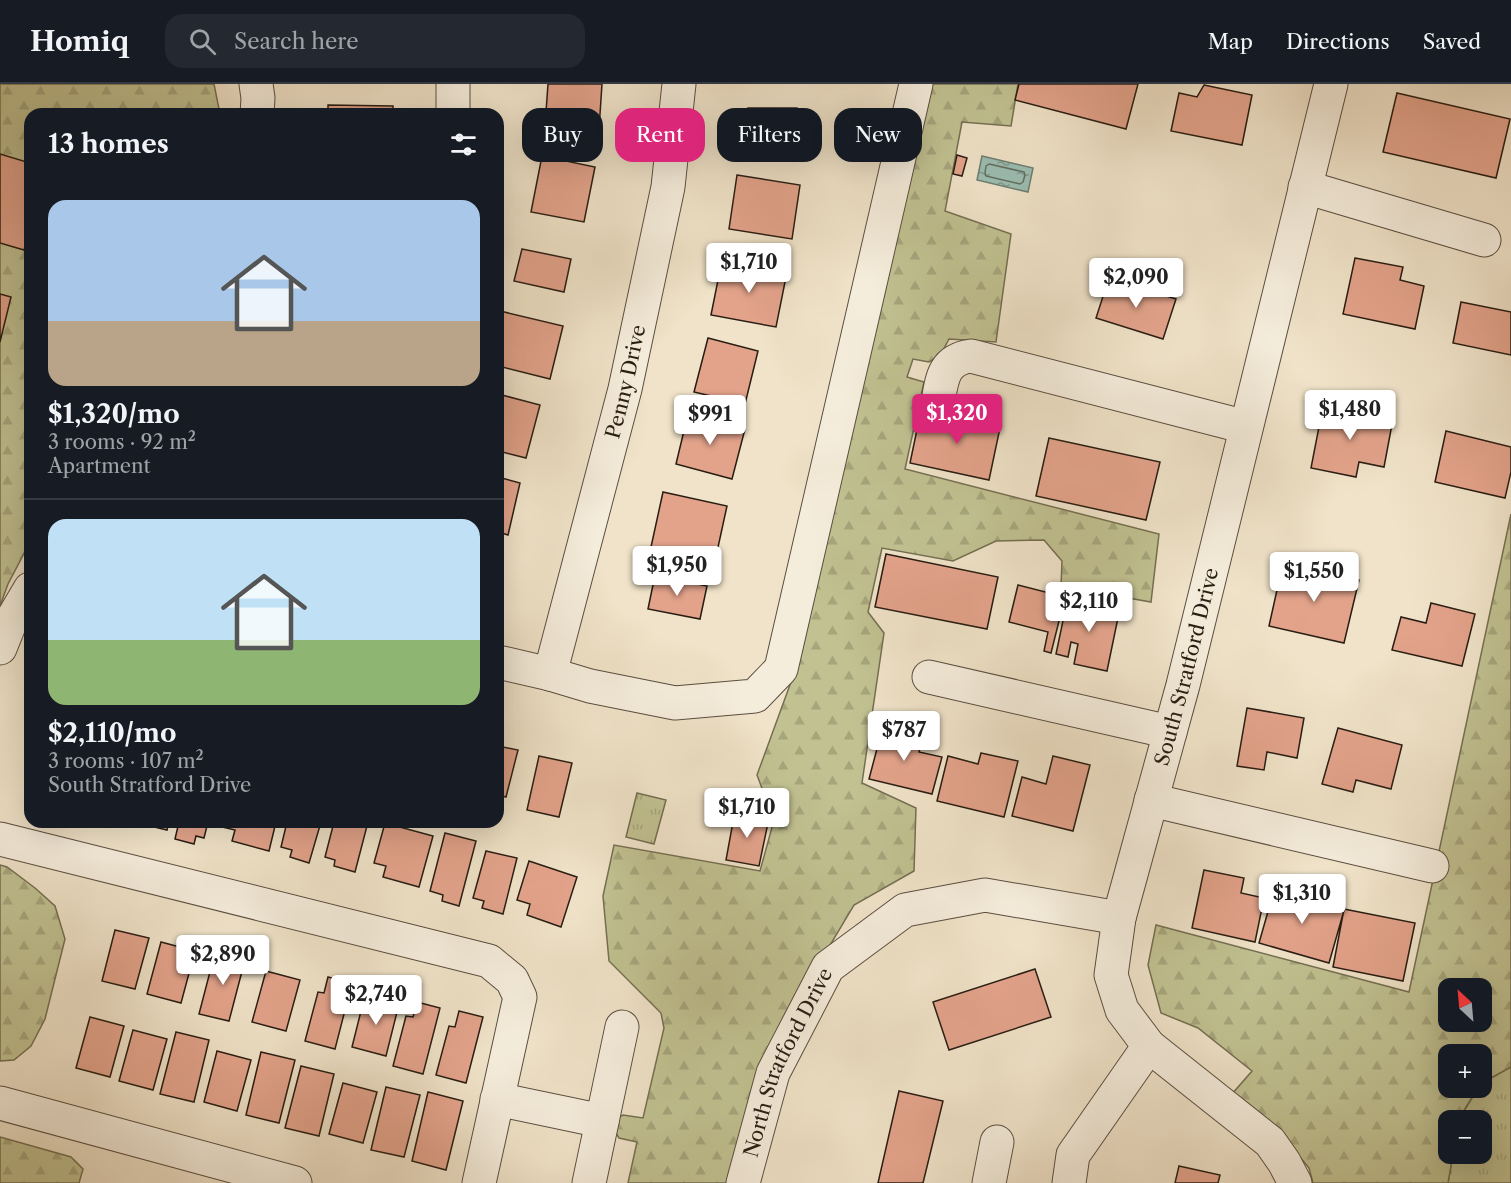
<!DOCTYPE html>
<html lang="en">
<head>
<meta charset="utf-8">
<style>
	body { margin:0; font-family:"Libre Caslon Text",serif; background:#242831; color:#f1f3f6; height:100vh; display:flex; flex-direction:column; font-size:22px; white-space:nowrap }
	* { box-sizing:border-box; margin:0 }
	p { font-size:20px; color:#9ea1a6 }
	.icon { flex:none; width:33px; height:33px; fill:none; stroke:currentColor; stroke-width:2; stroke-linecap:round; stroke-linejoin:round }
	.map { position:relative; flex:1; overflow:hidden }
	.drawer { position:absolute; left:24px; top:24px; width:480px; height:720px; display:flex; flex-direction:column; background:#171b24; border-radius:18px; box-shadow:0 6px 24px #0002 }
	.drawer>* { flex:none }
	.banner { position:absolute; left:522px; top:24px; width:570px; height:54px; display:flex; gap:12px }
	.needle { width:39px; rotate:334deg }
	.fabs { position:absolute; left:1438px; top:894px; display:grid; gap:12px }
	.fabs a { display:grid; place-items:center; width:54px; height:54px; border-radius:12px; background:#171b24; box-shadow:0 6px 24px #0002; font-size:30px }
	.price { position:absolute; translate:-50% -51px; padding:0 14px; border-radius:6px; background:#fff; color:#222; font-size:20px; line-height:39px; filter:drop-shadow(0 2px 3px #0008) }
	.price::after { content:''; position:absolute; left:50%; top:36px; width:18px; height:14px; margin-left:-9px; background:inherit; clip-path:polygon(0 0,100% 0,50% 100%) }
	.price.active { background:#db2777; color:#fff }
	ul { padding:0; list-style:none }
	li { display:grid; align-content:center; gap:12px; height:318px; padding:0 24px }
	li+li { border-top:2px solid #363941 }
	li span { display:grid; place-items:center; height:186px; border-radius:18px; color:#555 }
	li>.icon { margin-inline-start:auto }
	span .icon { width:108px; height:108px; fill:#fffc; stroke-width:1 }
	li b { font-size:26px }
	h2 { display:flex; justify-content:space-between; align-items:center; height:72px; padding:0 24px; font-size:26px }
	.pill { padding:0 21px; border-radius:18px; background:#171b24; box-shadow:0 6px 24px #0002; font-size:21px; line-height:54px }
	.pill.active { background:#db2777; color:#fff }
	header { display:flex; align-items:center; gap:36px; box-sizing:border-box; height:84px; padding:0 30px; background:#171b24; border-bottom:2px solid #363941 }
	header strong { font-size:28px }
	nav { display:flex; gap:33px; margin-inline-start:auto; font-size:21px }
	.search { width:420px; height:54px; background:#242831; display:flex; align-items:center; gap:15px; box-sizing:border-box; padding:0 21px; border-radius:18px; color:#9ea1a6; font-size:22px }
	.map>svg:first-child { display:block }
</style>
</head>
<body>
<header>
<strong>Homiq</strong>
<div class="search"><svg class="icon" aria-label="search" viewBox="0 0 24 24"><circle cx="10" cy="10" r="6"/><path d="M15 15l6 6"/></svg>Search here</div>
<nav><a>Map</a><a>Directions</a><a>Saved</a></nav>
</header>
<div class="map">
<svg width="1511" height="1099" viewBox="0 0 1511 1099">
	<defs>
		<pattern id="grass-tufts" width="24" height="20" patternUnits="userSpaceOnUse" patternTransform="scale(1.5)"><rect width="24" height="20" fill="#c1c191"/><path d="M3 7l-1-3M5 7V3M7 7l1-3M15 17l-1-3M17 17v-4M19 17l1-3" fill="none" stroke="#a6a57c"/></pattern>
		<pattern id="forest-firs" width="22" height="20" patternUnits="userSpaceOnUse" patternTransform="scale(1.5)"><rect width="22" height="20" fill="#c1c191"/><path d="M5 1l3.5 6h-7zM16 11l3.5 6h-7z" fill="#a6a57c"/></pattern>
		<pattern id="water-ripples" width="26" height="14" patternUnits="userSpaceOnUse" patternTransform="scale(1.5)"><rect width="26" height="14" fill="#9bbeb2"/><path d="M2 4q2-2 4 0t4 0M15 11q2-2 4 0t4 0" fill="none" stroke="#7e9a90"/></pattern>
	</defs>
	<rect width="100%" height="100%" fill="#f0e3c9"/>
	<filter id="stains"><feTurbulence type="fractalNoise" baseFrequency=".00333" numOctaves="4"/><feColorMatrix values="0 0 0 0 .2 0 0 0 0 .09 0 0 0 0 .02 0 0 0 .5 -.17"/></filter>
	<radialGradient id="worn" r=".72"><stop offset=".6" stop-color="#630" stop-opacity="0"/><stop offset="1" stop-color="#630" stop-opacity=".3"/></radialGradient>
	<path fill="url(#grass-tufts)" stroke="#746f52" stroke-width="1.5" d="M637,709l29,7 -12,44 -28,-7z
		M1511,983v116h-63l5,-29h29v-34h-24l1,-1 19,-31h4v-5z"/>
	<path fill="url(#forest-firs)" stroke="#746f52" stroke-width="1.5" fill-rule="evenodd" d="M0,0h214l6,30h-190v428l-22,42 -8,22z
		M926,0h92l-7,42 -49,-4 -17,89 66,23 -15,108 -47,-3 -9,17 -11,6 -16,-3 -6,18 17,5 -19,87 254,65 -8,68 -90,-16 1,-25 -18,-21 -48,1 -43,20 -71,-13 -14,64 16,21 -22,150 54,25 -2,63 -60,34 -64,107 -52,171h-110l9,-41 -18,-4 -3,-5 3,-16 4,-2 20,3 21,-90 -3,-15 -52,-52 -6,-65 11,-51 146,26 14,-51 -17,-45 34,-93z
		M1511,430v553l-29,16v-29h-33v34h29l-20,32h-9v34h4l-5,29h-135l-4,-15 -26,-32 -51,-42 20,-23 -54,-43 -37,-15 -13,-48 8,-40 253,67zM1449,904h33v34h-33z
		M0,781l7,2 28,21 20,18 10,33 -20,80 -14,27 -17,14 -14,1z
		M0,1053l71,20 12,12 -4,14h-79z"/>
	<path fill="url(#water-ripples)" stroke="#6d7e72" stroke-width="1.5" d="M982,72l51,12 -5,24 -51,-12z"/>
	<g fill="none" stroke-linecap="round" stroke-linejoin="round">
		<path stroke="#626e62" stroke-width="1.5" d="M989,80l35,8 1,3 -2,7 -3,2 -34,-8 -1,-3 1,-7z"/>
	</g>
	<path fill="#e3a38b" stroke="#281d13" stroke-width="1.5" d="M548,0h54l-3,45 -54,-3z
		M1019,0h119l-12,45 -111,-29z
		M1204,1l48,10 -10,50 -71,-14 8,-38 18,4z
		M1397,9l113,26 -14,59 -113,-26z
		M328,21l65,1v8h-65z
		M748,24h49l-1,35 -48,-1z
		M0,70l30,9v68l-6,19 -24,-7z
		M957,71l10,3 -5,18 -9,-2z
		M542,72l53,11 -11,55 -53,-10z
		M737,91l63,10 -8,54 -63,-10z
		M522,165l49,10 -7,33 -50,-11z
		M1355,174l48,9 -3,13 24,6 -9,43 -72,-15z
		M722,176l65,12 -11,55 -65,-12z
		M1109,194l67,21 -13,40 -67,-21z
		M0,210l11,3 -11,45z
		M1461,218l50,10v43l-58,-12z
		M500,227l63,15 -13,53 -52,-13v-49z
		M708,254l50,13 -13,53 -51,-12z
		M498,310l42,11 -14,53 -28,-7z
		M1323,322l70,13 -9,48 -25,-5 -3,15 -45,-9z
		M948,328l53,11 -12,57 -79,-17 9,-43 26,6z
		M688,330l57,15 -13,50 -56,-15z
		M1446,347l65,16v25l-6,26 -70,-16z
		M1049,354l111,24 -14,58 -110,-24z
		M498,393l22,6 -12,52 -10,-3z
		M663,408l64,14 -12,55 -64,-14z
		M886,470l112,23 -11,52 -112,-22z
		M1283,479l76,17 -15,63 -75,-17z
		M655,491l52,11 -7,33 -52,-10z
		M1018,501l47,12 -14,56 -7,-2 4,-19 -39,-10z
		M1068,513l52,11 -13,63 -33,-7 4,-20 -7,-2 -3,15 -12,-3z
		M1431,519l44,11 -13,52 -70,-16 9,-33 25,6z
		M1247,624l57,10 -7,40 -30,-6 -3,18 -27,-4z
		M883,642l40,10 -4,16 23,5 -10,37 -63,-15z
		M1338,644l64,17 -11,44 -35,-9 -3,12 -31,-8z
		M498,662l20,4 -12,47 -8,-2z
		M981,669l37,8 -14,56 -67,-16 11,-45 30,8z
		M539,672l33,7 -13,54 -32,-7z
		M1053,672l37,9 -17,66 -61,-15 10,-39 24,7z
		M735,727l34,7 -10,48 -33,-6z
		M147,738h22l-2,8 -21,-5z
		M179,738h29l-4,16 -8,-2 -2,8 -19,-5z
		M223,738h53l-7,29 -37,-10 3,-11 -13,-3z
		M287,738h34l-12,41 -19,-6 2,-7 -11,-3z
		M334,738h34l-13,50 -21,-6 1,-6 -10,-3z
		M385,739l48,13 -14,51 -36,-10 3,-11 -12,-3z
		M445,749l31,8 -17,65 -17,-5 1,-6 -13,-4z
		M486,767l31,7 -14,56 -21,-6 2,-7 -11,-3z
		M529,777l48,16 -16,50 -34,-12 3,-11 -13,-4z
		M1204,786l40,8 -3,15 23,5 -9,44 -63,-14z
		M1275,803l70,20 -16,56 -70,-20z
		M1344,825l71,14 -12,58 -70,-14z
		M115,846l34,8 -14,51 -33,-8z
		M161,858l34,9 -14,52 -34,-9z
		M222,866l24,6 -17,65 -30,-7 13,-50 7,1z
		M1035,885l16,48 -102,33 -16,-48z
		M266,887l34,9 -14,51 -34,-9z
		M328,893l24,6 -17,66 -30,-8 13,-49 6,1z
		M365,911l34,9 -13,52 -34,-9z
		M417,918l23,6 -17,66 -30,-8 13,-50 7,1z
		M459,927l24,6 -17,66 -30,-8 13,-49 6,1z
		M90,933l34,9 -14,51 -34,-9z
		M133,946l34,9 -14,51 -34,-9z
		M176,948l33,8 -15,62 -34,-8z
		M217,967l34,9 -14,51 -33,-9z
		M261,968l34,8 -16,63 -33,-8z
		M301,982l33,8 -15,62 -34,-8z
		M343,999l34,9 -14,51 -34,-9z
		M386,1003l34,8 -16,62 -33,-7z
		M899,1007l44,10 -20,82h-45z
		M428,1008l35,9 -17,69 -34,-9z
		M1179,1082l41,9 -2,8h-43z"/>
	<g fill="none" stroke-linecap="round" stroke-linejoin="round">
		<g stroke="#5a4e40" stroke-width="35">
			<g id="minor">
				<path d="M256,0l2,14 -1,16"/>
				<path d="M453,30v-30"/>
				<path d="M1305,103l179,53"/>
				<path d="M937,323c5,-25 4,-47 34,-51l275,71"/>
				<path d="M0,564l10,-25 20,-34"/>
				<path d="M498,578l52,12 40,12 85,17 80,-7 26,-27 135,-585"/>
				<path id="s1" d="M550,590l75,-285 43,-202 11,-103"/>
				<path d="M929,593l241,55"/>
				<path d="M1151,716l281,66"/>
				<path d="M0,755l489,122 23,19 8,17 -41,186"/>
				<path d="M497,1015l105,22"/>
				<path d="M0,1019l295,80"/>
				<path d="M589,1099l33,-156"/>
				<path id="s2" d="M743,1099l30,-110 55,-106 77,-57 80,-15 134,23"/>
				<path d="M989,1099l8,-41"/>
				<path d="M1069,1099l4,-28 76,-109"/>
				<path id="s3" d="M1295,1099l-11,-21 -14,-20 -121,-96 -27,-36 -11,-35 8,-57 64,-233 148,-601"/>
			</g>
		</g>
		<use href="#minor" stroke="#f5eddc" stroke-width="33"/>
	</g>
	<g text-anchor="middle" stroke-width="4.5" stroke-linejoin="round" paint-order="stroke">
		<g font-size="20" fill="#281d13" stroke="#f5eddc">
			<text dy="7" stroke="none"><textPath href="#s1" startOffset="302">Penny Drive</textPath></text>
			<text dy="7" stroke="none"><textPath href="#s3" startOffset="602">South Stratford Drive</textPath></text>
			<text dy="7" stroke="none"><textPath href="#s2" startOffset="129">North Stratford Drive</textPath></text>
		</g>
	</g>
	<rect width="100%" height="100%" filter="url(#stains)"/>
	<rect width="100%" height="100%" fill="url(#worn)"/>
</svg>
<div class="fabs">
<a><svg class="needle" viewBox="-14 -14 28 28"><path d="M0-13l5 13h-10z" fill="#e53935"/><path d="M0 13l5-13h-10z" fill="#9ea1a6"/></svg></a>
<a>+</a>
<a>−</a>
</div>
<b class="price" style="left:749px;top:210px">$1,710</b>
<b class="price" style="left:1136px;top:225px">$2,090</b>
<b class="price" style="left:1350px;top:357px">$1,480</b>
<b class="price active" style="left:957px;top:361px">$1,320</b>
<b class="price" style="left:710px;top:362px">$991</b>
<b class="price" style="left:677px;top:513px">$1,950</b>
<b class="price" style="left:1314px;top:519px">$1,550</b>
<b class="price" style="left:1089px;top:549px">$2,110</b>
<b class="price" style="left:904px;top:678px">$787</b>
<b class="price" style="left:747px;top:755px">$1,710</b>
<b class="price" style="left:1302px;top:841px">$1,310</b>
<b class="price" style="left:223px;top:902px">$2,890</b>
<b class="price" style="left:376px;top:942px">$2,740</b>
<div class="banner">
<a class="pill">Buy</a>
<a class="pill active">Rent</a>
<a class="pill">Filters</a>
<a class="pill">New</a>
</div>
<section class="drawer">
<h2>13 homes<svg class="icon" aria-label="filters" viewBox="0 0 24 24"><path d="M4 7h16M4 17h16"/><circle cx="9" cy="7" r="2"/><circle cx="15" cy="17" r="2"/></svg></h2>
<ul>
<li><span style="background:linear-gradient(#a9c7e8 65%,#b9a48a 0)"><svg class="icon" aria-label="home" viewBox="0 0 24 24"><path d="M3 11l9-7 9 7M6 9v11h12V9"/></svg></span><div><b>$1,320/mo</b><p>3 rooms · 92 m²</p><p>Apartment</p></div></li>
<li><span style="background:linear-gradient(#bfe0f5 65%,#8fb573 0)"><svg class="icon" aria-label="home" viewBox="0 0 24 24"><path d="M3 11l9-7 9 7M6 9v11h12V9"/></svg></span><div><b>$2,110/mo</b><p>3 rooms · 107 m²</p><p>South Stratford Drive</p></div></li>
</ul>
</section>
</div>
</body>
</html>
